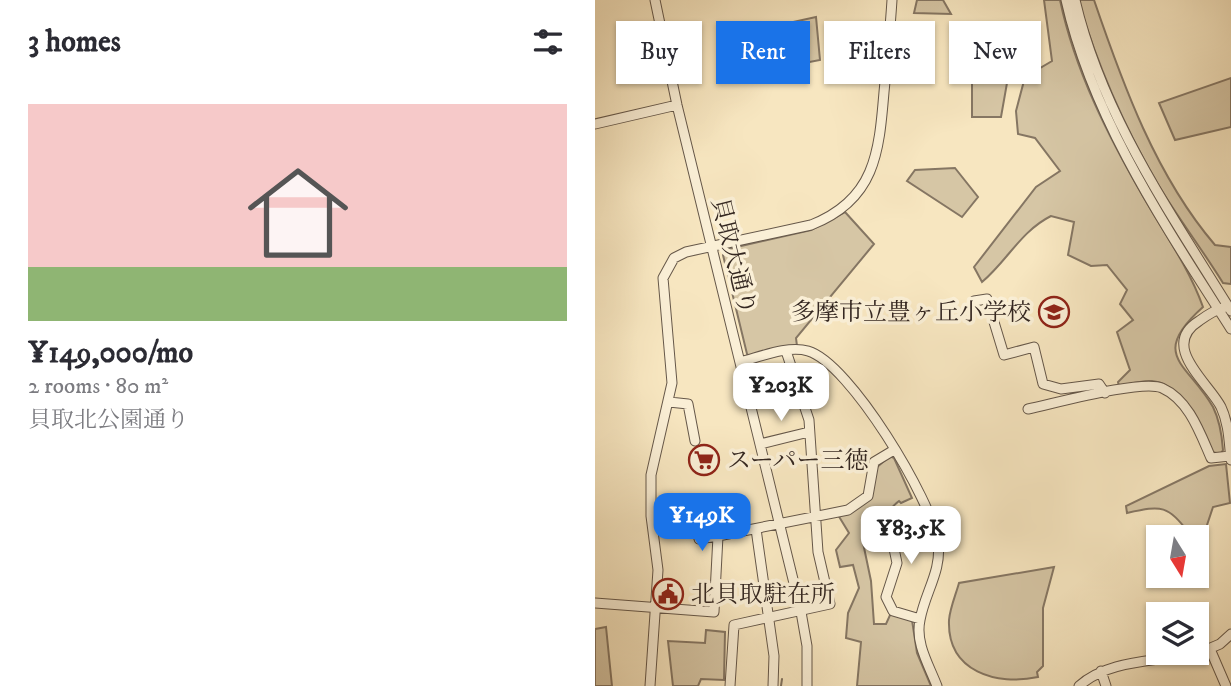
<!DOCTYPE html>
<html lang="en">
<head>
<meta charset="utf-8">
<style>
	body { margin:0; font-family:"IM FELL DW Pica","Noto Serif JP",serif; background:#f2f2f3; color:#2b2b33; height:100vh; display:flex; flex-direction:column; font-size:26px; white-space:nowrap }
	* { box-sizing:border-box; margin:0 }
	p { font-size:23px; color:#7c7c81 }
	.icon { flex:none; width:38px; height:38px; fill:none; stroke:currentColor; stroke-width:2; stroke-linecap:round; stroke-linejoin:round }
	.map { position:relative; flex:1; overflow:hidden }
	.details { display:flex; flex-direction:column; background:#fff; width:595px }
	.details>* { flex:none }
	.top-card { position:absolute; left:21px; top:21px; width:509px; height:63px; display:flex; gap:14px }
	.needle { width:46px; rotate:169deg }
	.controls { position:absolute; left:551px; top:525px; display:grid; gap:14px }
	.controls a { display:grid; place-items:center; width:63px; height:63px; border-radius:0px; background:#fff; box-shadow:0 2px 5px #0004; font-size:35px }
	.price { position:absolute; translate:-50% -60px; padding:0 16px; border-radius:14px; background:#fff; color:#222; font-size:23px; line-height:46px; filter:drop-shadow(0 2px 4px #0008) }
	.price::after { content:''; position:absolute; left:50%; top:42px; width:21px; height:16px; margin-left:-10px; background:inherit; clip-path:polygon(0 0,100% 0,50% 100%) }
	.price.active { background:#1a73e8; color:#fff }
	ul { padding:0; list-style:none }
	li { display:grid; align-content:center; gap:14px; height:371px; padding:0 28px }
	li+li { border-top:2px solid #e1e1e2 }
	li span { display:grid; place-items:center; height:217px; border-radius:0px; color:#555 }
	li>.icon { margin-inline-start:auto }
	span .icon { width:126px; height:126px; fill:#fffc; stroke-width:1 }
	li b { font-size:30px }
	h2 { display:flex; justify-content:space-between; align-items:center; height:84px; padding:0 28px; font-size:30px }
	.tag { padding:0 24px; border-radius:0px; background:#fff; box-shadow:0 2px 5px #0004; font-size:24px; line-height:63px }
	.tag.active { background:#1a73e8; color:#fff }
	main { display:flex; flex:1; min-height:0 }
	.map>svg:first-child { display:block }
</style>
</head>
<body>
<main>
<section class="details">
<h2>3 homes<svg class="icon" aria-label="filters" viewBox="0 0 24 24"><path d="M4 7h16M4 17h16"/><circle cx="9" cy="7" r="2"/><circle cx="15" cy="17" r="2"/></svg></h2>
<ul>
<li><span style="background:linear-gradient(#f6c9c9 75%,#8fb573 0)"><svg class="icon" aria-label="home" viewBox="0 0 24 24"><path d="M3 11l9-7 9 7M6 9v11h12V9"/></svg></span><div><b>¥149,000/mo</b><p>2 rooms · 80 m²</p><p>貝取北公園通り</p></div></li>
</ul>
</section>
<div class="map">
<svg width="636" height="686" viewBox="0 0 636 686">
	<rect width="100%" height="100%" fill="#f7e6c0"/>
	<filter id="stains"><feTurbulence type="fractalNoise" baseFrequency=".00286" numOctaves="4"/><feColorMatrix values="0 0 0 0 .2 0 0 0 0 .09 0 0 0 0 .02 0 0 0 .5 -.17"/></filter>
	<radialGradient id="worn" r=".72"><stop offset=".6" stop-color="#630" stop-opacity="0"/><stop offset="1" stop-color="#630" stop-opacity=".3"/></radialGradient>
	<path fill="#d6c6a5" stroke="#857663" stroke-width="2" d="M322,0h26l8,14 -37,-1z
		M449,0h16c15,71 48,136 84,198 21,36 45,70 59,109 -55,49 -15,56 10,100 7,14 9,29 10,43l-2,4 -9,-2c-14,-24 -29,-68 -60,-71 -10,-1 -23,3 -33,5l-1,-4 12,-12 -13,-38 16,-12 -13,-16 7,-14 -20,-25 -16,1 -23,-11 6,-33 -23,-6c-30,15 -44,45 -69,66l-8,-15 62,-80 24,-16 -25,-33 -17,-4 -2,-23 9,-34 27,-16z
		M483,0h16c29,85 62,176 121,245l16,2v37l-8,-1c-21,-34 -45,-65 -66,-100 -33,-57 -60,-119 -79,-183z
		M221,17l4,43 -21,4 -6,-42z
		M636,78v49l-56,13 -16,-37z
		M377,83h35l-6,34h-29z
		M360,168l23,29 -16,20 -55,-36 8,-11z
		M250,212l29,32 -78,94 1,8 -46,11 -4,-3 -24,-99 5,-6 83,-19z
		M295,456l4,2 18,40 -11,5 -2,-2c-14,11 -22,27 -37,37l9,43 3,43h12l5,-11 21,7 5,33 14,33h-74l4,-44 -15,-4 2,-25 11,-25 -6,-23 -13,2 -4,-17 13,-17 -11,-18c28,-6 35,-20 38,-47z
		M631,464l4,39 -17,4 -9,27 -5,2 -9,-2c-23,-29 -27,-29 -63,-21l-1,-7 83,-40z
		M459,567l-11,41v58l-6,6 1,5c-41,9 -91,-5 -89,-57 1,-12 7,-26 10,-37z
		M11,627l6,59h-17v-57z
		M111,630l19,2 -1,48 -23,-1 -3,7h-25l-5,-45 37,2z"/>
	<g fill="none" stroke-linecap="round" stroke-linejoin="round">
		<path stroke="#817360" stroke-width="2" d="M186,686l1,-7"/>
		<g stroke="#655749" stroke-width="11">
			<path id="minor" d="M60,0l22,105 124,507 6,34v40
				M471,0c27,120 100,227 165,329
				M480,0c27,116 95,212 156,311
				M0,124l82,-19
				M379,301l13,-2 17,56 30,-8 9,37 18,5 38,-5 6,9
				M628,308c-9,2 -17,8 -24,13 -40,25 10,62 22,86 8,17 8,35 10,53
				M145,362c20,-5 48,-17 68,-11 42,12 124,150 130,191 4,29 -13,50 -18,78 -5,23 9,45 17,66
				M74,402l19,2 7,37
				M433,409c25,-5 114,-30 134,-21 27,12 38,45 49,70l19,-2
				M165,444l49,-12
				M161,529l18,127 -1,30
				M104,539l19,-3
				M0,603l119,9 4,-76 130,-26 20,-14 6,-34 20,-12
				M325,619l-27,-8 -7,-14 11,-34 -5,-24 1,-11 7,-5 27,-10
				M615,649l16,37
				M611,650l14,-6 11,-10
				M506,671l5,15
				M55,686l8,-116 -7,-54v-41l21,-92 -9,-105 11,-20 12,-6 125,-27c64,-25 68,-72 73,-133 3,-30 6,-61 8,-92
				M135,686l4,-61 96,-21 -12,-52 -9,-132 -23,-69
				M484,686c30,-27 79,-24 116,-33"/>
		</g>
		<use href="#minor" stroke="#faefd6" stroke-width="9"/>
	</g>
	<defs>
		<g id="school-ring" transform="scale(1.575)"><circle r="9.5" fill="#faefd6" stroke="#8f2418" stroke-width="1.5"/><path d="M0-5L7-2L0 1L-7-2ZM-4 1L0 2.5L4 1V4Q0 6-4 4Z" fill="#8f2418"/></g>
		<g id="supermarket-ring" transform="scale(1.575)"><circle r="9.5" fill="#faefd6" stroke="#8f2418" stroke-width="1.5"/><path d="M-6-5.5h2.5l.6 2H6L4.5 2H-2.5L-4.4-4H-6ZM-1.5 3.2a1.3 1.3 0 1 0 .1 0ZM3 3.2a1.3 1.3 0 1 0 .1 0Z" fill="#8f2418"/></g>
		<g id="civic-ring" transform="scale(1.575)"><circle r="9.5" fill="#faefd6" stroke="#8f2418" stroke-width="1.5"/><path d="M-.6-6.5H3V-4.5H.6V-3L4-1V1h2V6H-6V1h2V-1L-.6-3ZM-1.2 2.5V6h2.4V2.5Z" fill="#8f2418"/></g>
	</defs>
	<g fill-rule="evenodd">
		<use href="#school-ring" x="459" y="312"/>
		<use href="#supermarket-ring" x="109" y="460"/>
		<use href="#civic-ring" x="73" y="594"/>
	</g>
	<g text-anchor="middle" stroke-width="7" stroke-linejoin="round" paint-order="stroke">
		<g font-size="24" fill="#342721" stroke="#faefd6">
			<text transform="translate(139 256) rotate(76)" y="8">貝取大通り</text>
		</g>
		<g font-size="24" fill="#342721" stroke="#faefd6" text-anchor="start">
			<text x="436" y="320" text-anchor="end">多摩市立豊ヶ丘小学校</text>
			<text x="132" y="468">スーパー三徳</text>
			<text x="96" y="602">北貝取駐在所</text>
		</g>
	</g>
	<rect width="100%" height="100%" filter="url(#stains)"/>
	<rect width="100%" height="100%" fill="url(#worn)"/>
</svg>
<div class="controls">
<a><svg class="needle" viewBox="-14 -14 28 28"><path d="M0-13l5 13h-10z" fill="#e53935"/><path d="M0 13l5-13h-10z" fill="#7c7c81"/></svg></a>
<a><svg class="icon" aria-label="layers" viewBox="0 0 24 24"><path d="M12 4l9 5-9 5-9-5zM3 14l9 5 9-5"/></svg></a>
</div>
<b class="price" style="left:186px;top:423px">¥203K</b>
<b class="price active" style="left:107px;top:553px">¥149K</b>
<b class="price" style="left:316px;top:566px">¥83.5K</b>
<div class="top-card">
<a class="tag">Buy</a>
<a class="tag active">Rent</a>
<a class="tag">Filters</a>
<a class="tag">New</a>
</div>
</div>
</main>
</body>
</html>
